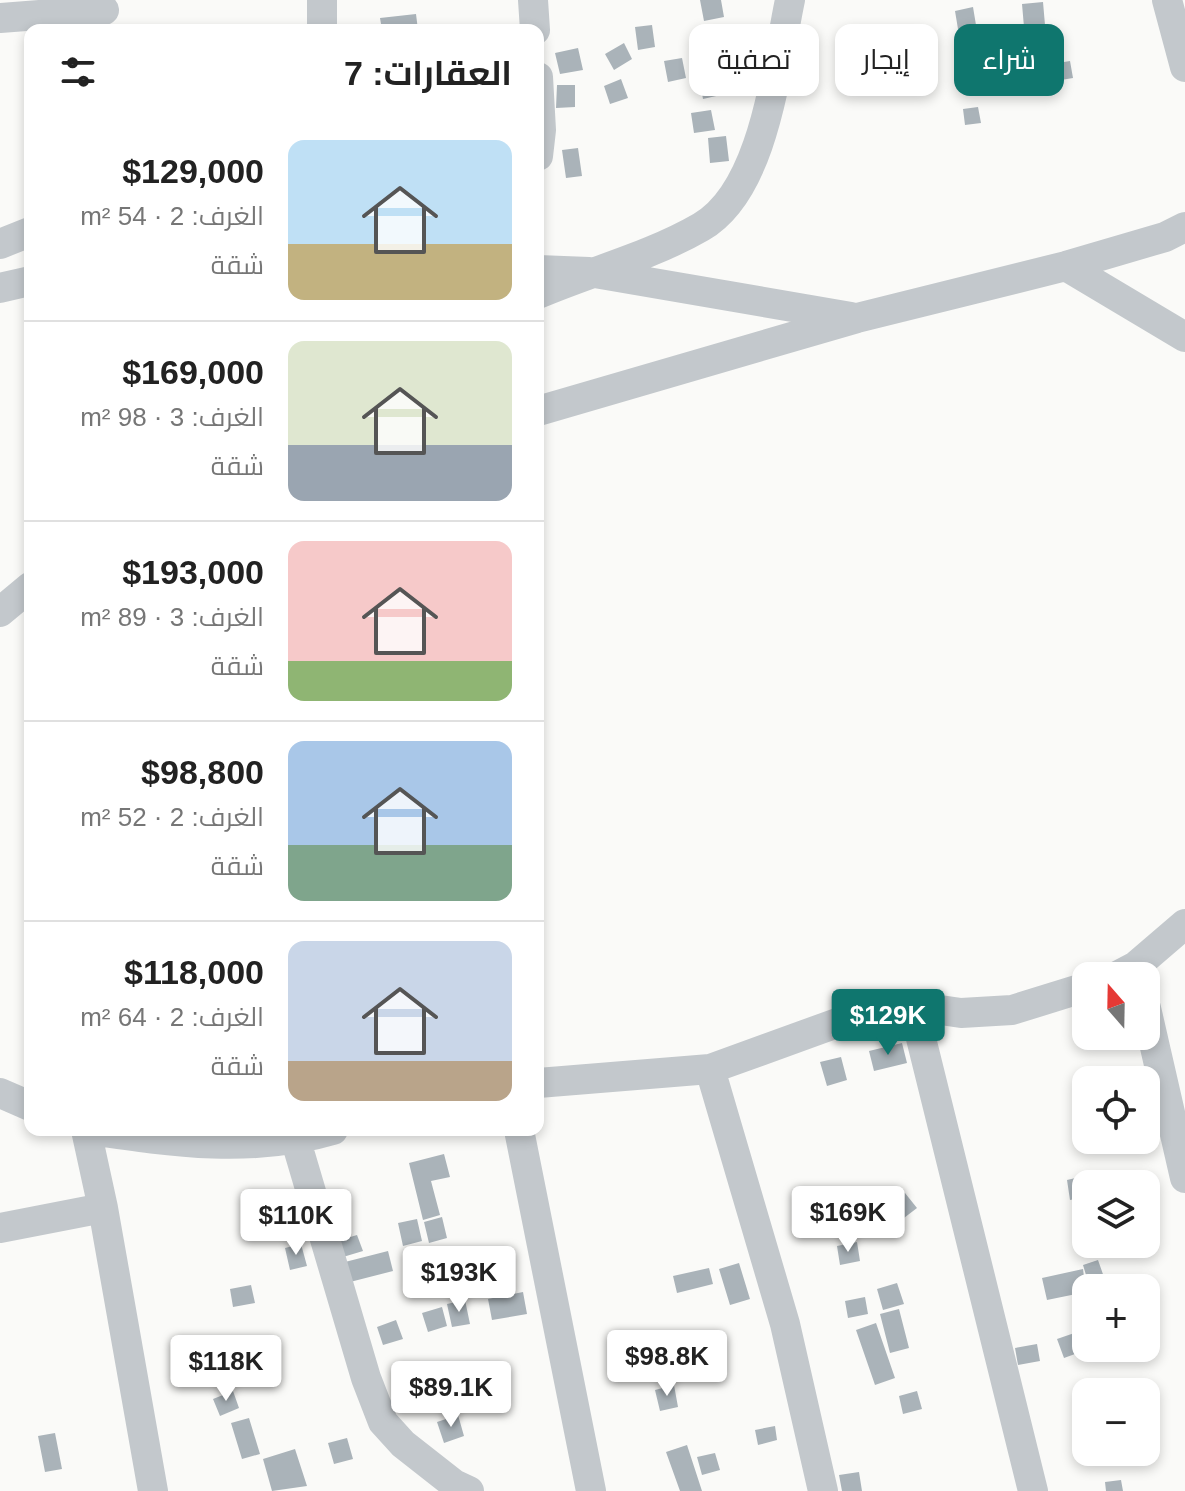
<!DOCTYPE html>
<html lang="ar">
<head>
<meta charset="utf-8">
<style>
	body { margin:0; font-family:Helvetica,Cairo,sans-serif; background:#f2f2f2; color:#222; direction:rtl; height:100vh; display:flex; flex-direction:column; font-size:30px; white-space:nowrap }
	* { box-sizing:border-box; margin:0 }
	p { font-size:26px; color:#767676 }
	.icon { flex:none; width:44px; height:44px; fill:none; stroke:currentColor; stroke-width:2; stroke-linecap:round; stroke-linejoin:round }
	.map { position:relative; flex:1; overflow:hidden; direction:ltr }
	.sheet { position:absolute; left:24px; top:24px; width:520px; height:1112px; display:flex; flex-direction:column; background:#fff; border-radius:16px; box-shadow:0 4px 12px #0003; direction:rtl }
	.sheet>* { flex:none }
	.top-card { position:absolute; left:568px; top:24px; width:496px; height:72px; direction:rtl; display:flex; gap:16px }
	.needle { width:52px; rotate:340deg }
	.fabs { position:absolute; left:1072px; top:962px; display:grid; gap:16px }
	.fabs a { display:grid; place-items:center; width:88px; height:88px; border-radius:16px; background:#fff; box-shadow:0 4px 12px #0003; font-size:40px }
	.price { position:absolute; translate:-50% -68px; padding:0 18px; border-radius:8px; background:#fff; color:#222; font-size:26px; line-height:52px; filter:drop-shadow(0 2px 4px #0008) }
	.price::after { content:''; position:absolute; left:50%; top:48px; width:24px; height:18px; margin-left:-12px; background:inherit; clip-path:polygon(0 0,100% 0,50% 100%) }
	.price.active { background:#0f766e; color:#fff }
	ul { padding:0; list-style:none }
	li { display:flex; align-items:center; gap:24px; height:200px; padding:0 32px }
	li+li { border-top:2px solid #e0e0e0 }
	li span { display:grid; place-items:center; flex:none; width:224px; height:160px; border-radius:16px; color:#555 }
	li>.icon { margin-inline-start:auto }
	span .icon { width:96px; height:96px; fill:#fffc; stroke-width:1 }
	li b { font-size:34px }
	h2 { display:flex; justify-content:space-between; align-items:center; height:96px; padding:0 32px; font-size:34px }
	.chip { padding:0 28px; border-radius:16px; background:#fff; box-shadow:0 4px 12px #0003; font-size:28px; line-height:72px }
	.chip.active { background:#0f766e; color:#fff }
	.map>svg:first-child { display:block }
</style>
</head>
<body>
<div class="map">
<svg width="1185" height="1491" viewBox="0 0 1185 1491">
	<rect width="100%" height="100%" fill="#fafaf8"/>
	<path fill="#aab3b9" d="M700,0h21l3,17 -20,4z
		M1043,2l2,23 -21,2 -2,-23z
		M973,7l3,18 -18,4 -3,-18z
		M416,14l2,16h-36l-2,-12z
		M652,25l3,22 -17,3 -3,-23z
		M624,43l8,16 -18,11 -9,-16z
		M578,48l5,22 -23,4 -5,-21z
		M724,55l4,19 -27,6 -4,-19z
		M682,58l4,20 -18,4 -4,-21z
		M1070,61l3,17 -24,4 -3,-17z
		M723,78l2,16 -22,5 -3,-16z
		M621,79l7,19 -18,6 -6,-18z
		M557,85h18v22l-19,1z
		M978,107l3,16 -16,2 -2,-16z
		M711,110l4,20 -21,3 -3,-20z
		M726,136l3,25 -19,2 -2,-25z
		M578,148l4,28 -16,2 -4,-28z
		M902,1043l5,20 -33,8 -5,-20z
		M841,1057l6,23 -20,6 -7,-24z
		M444,1154l6,23 -19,4 9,34 -17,5 -14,-57z
		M1084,1176l2,21 -16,3 -3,-20z
		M905,1193l12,15 -17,13 -12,-15z
		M442,1217l5,21 -18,5 -5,-21z
		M417,1219l5,22 -19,5 -5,-23z
		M1086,1234v10h12l2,5 -18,6 -6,-17z
		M357,1235l6,16 -20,6 -6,-16z
		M857,1242l3,19 -20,4 -3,-19z
		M301,1244l6,22 -17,4 -5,-22z
		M448,1246l3,21 -16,2 -4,-21z
		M424,1248l15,44 -17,6 -15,-44z
		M388,1251l5,20 -43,11 -5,-20z
		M1098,1260l7,20 -16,5 -6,-20z
		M739,1263l11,36 -20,6 -11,-36z
		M709,1268l4,16 -36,9 -4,-17z
		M1083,1269l3,23 -39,8 -5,-22z
		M897,1283l7,21 -21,6 -6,-21z
		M251,1285l4,18 -22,4 -3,-18z
		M523,1292l4,22 -35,6 -4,-21z
		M865,1297l3,17 -20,4 -3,-17z
		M465,1300l5,24 -18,3 -5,-23z
		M442,1307l5,19 -19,6 -6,-19z
		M899,1309l10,39 -19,5 -10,-39z
		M396,1320l7,19 -20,6 -6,-18z
		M876,1323l19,55 -20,7 -19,-55z
		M1086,1329v21l-22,8 -7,-19z
		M687,1340l4,15 -20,5 -4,-16z
		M272,1342l6,21 -33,9 -6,-21z
		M1037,1344l3,17 -22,4 -3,-17z
		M234,1354l3,17 -19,4 -3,-17z
		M674,1385l4,22 -18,4 -5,-21z
		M452,1386l5,20 -21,4 -4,-20z
		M233,1391l6,17 -19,8 -7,-17z
		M917,1391l5,18 -19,5 -4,-18z
		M458,1415l6,21 -20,7 -7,-21z
		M249,1418l11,36 -18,5 -11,-36z
		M775,1426l2,14 -19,5 -3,-15z
		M55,1433l7,36 -17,3 -7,-36z
		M347,1438l6,21 -19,5 -6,-21z
		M687,1445l15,46h-22l-14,-39z
		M295,1449l12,37 -35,5 -9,-32z
		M715,1453l5,17 -18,5 -5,-18z
		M859,1472l3,19h-20l-3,-16z
		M1121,1480l2,11h-17l-1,-9z"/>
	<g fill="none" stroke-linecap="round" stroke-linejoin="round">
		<path stroke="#c3c8cc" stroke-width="30" d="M322,0v30
			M533,0l2,30
			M1167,0l18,67
			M0,18l104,-8
			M538,77l3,53 -3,26
			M0,244l30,-12
			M1066,266l119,71
			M538,270l51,2 262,45
			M0,288l30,-7
			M538,294c54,-23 113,-38 163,-67 64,-37 75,-161 89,-227
			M538,411l319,-93 209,-52 99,-29 20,-10
			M0,612l30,-25
			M1117,976l19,-10 49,-42
			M913,1006l120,485
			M1146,1008l39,170
			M710,1069l75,255 38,167
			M538,1083l172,-14 152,-55 51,-8 48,7 51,-3 74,-23
			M0,1093l30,13
			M86,1130l17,78 50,283
			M90,1130c82,12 163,24 243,0
			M519,1130l72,361
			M296,1141l70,237 17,44 20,22 51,40 15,7
			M0,1228l103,-20"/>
	</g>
</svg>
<div class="fabs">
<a><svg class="needle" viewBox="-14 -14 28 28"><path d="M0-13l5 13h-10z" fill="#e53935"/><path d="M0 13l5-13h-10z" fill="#767676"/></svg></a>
<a><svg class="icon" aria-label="locate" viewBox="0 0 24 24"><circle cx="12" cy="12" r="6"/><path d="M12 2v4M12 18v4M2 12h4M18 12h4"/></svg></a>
<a><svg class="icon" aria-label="layers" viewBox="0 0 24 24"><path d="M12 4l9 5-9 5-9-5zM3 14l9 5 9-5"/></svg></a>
<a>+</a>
<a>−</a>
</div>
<b class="price active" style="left:888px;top:1057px">$129K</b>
<b class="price" style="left:848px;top:1254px">$169K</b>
<b class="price" style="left:296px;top:1257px">$110K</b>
<b class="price" style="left:459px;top:1314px">$193K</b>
<b class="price" style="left:667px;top:1398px">$98.8K</b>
<b class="price" style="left:226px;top:1403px">$118K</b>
<b class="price" style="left:451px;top:1429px">$89.1K</b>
<div class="top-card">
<a class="chip active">شراء</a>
<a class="chip">إيجار</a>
<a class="chip">تصفية</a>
</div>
<section class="sheet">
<h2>العقارات: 7<svg class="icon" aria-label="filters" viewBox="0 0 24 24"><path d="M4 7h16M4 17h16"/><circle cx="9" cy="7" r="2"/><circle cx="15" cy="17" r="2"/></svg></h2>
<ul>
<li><span style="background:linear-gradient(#bfe0f5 65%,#c2b280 0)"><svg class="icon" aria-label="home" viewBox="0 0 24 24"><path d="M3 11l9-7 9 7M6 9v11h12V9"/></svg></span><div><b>$129,000</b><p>الغرف: 2 · 54 m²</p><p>شقة</p></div></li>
<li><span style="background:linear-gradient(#dfe7d0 65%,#9aa5b1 0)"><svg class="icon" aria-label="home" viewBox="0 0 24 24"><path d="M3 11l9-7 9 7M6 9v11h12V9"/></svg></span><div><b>$169,000</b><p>الغرف: 3 · 98 m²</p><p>شقة</p></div></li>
<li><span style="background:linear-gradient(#f6c9c9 75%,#8fb573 0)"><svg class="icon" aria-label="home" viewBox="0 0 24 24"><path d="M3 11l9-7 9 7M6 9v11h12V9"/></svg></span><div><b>$193,000</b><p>الغرف: 3 · 89 m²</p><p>شقة</p></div></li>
<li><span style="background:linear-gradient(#a9c7e8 65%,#7fa58c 0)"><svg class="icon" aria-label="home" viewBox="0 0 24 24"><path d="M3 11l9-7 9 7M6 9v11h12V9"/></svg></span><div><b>$98,800</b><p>الغرف: 2 · 52 m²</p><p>شقة</p></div></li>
<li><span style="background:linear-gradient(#c9d6e8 75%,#b9a48a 0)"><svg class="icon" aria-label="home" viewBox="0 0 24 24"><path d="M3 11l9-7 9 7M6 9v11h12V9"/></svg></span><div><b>$118,000</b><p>الغرف: 2 · 64 m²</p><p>شقة</p></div></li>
</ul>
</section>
</div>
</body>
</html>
